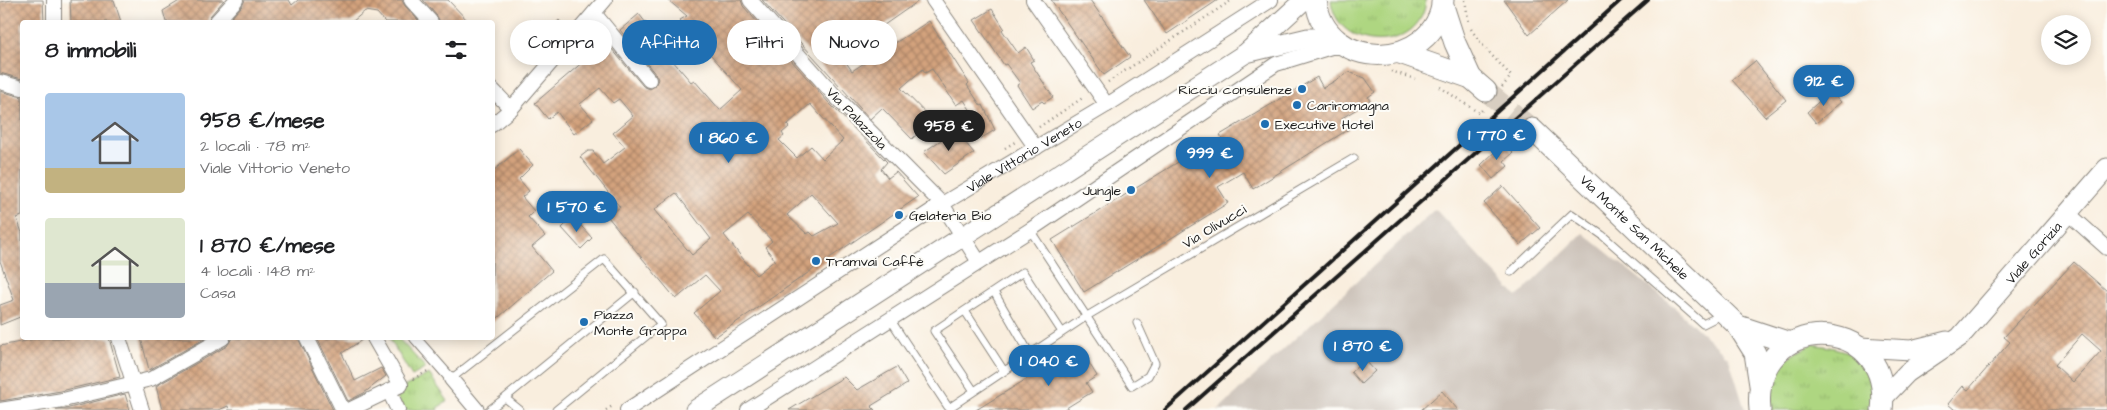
<!DOCTYPE html>
<html lang="it">
<head>
<meta charset="utf-8">
<style>
	body { margin:0; font-family:"Architects Daughter",sans-serif; background:#f2f2f2; color:#202124; height:100vh; display:flex; flex-direction:column; font-size:19px; white-space:nowrap }
	* { box-sizing:border-box; margin:0 }
	p { font-size:16px; color:#757577 }
	.icon { flex:none; width:28px; height:28px; fill:none; stroke:currentColor; stroke-width:2; stroke-linecap:round; stroke-linejoin:round }
	.map { position:relative; flex:1; overflow:hidden }
	.details { position:absolute; left:20px; top:20px; width:475px; height:320px; display:flex; flex-direction:column; background:#fff; border-radius:5px; box-shadow:0 2px 12px #0003 }
	.details>* { flex:none }
	.top-card { position:absolute; left:510px; top:20px; width:475px; height:45px; display:flex; gap:10px }
	.buttons { position:absolute; left:2041px; top:15px; display:grid; gap:10px }
	.buttons a { display:grid; place-items:center; width:50px; height:50px; border-radius:50%; background:#fff; box-shadow:0 2px 12px #0003; font-size:25px }
	.price { position:absolute; translate:-50% -42px; padding:0 11px; border-radius:18px; background:#1f6fb2; color:#fff; font-size:16px; line-height:32px; filter:drop-shadow(0 1px 2px #0008) }
	.price::after { content:''; position:absolute; left:50%; top:30px; width:15px; height:11px; margin-left:-8px; background:inherit; clip-path:polygon(0 0,100% 0,50% 100%) }
	.price.on { background:#222; color:#fff }
	ul { padding:0; list-style:none }
	li { display:flex; align-items:center; gap:15px; height:125px; padding:0 25px }
	li span { display:grid; place-items:center; flex:none; width:140px; height:100px; border-radius:5px; color:#555 }
	li>.icon { margin-inline-start:auto }
	span .icon { width:60px; height:60px; fill:#fffc; stroke-width:1 }
	li b { font-size:21px }
	h2 { display:flex; justify-content:space-between; align-items:center; height:60px; padding:0 25px; font-size:21px }
	.chip { padding:0 18px; border-radius:22px; background:#fff; box-shadow:0 2px 12px #0003; font-size:18px; line-height:45px }
	.chip.on { background:#1f6fb2; color:#fff }
	.map>svg:first-child { display:block }
</style>
</head>
<body>
<div class="map">
<svg width="2107" height="410" viewBox="0 0 2107 410">
	<defs>
		<pattern id="grass-tufts" width="24" height="20" patternUnits="userSpaceOnUse" patternTransform="scale(1.25)"><rect width="24" height="20" fill="#aed681"/><path d="M3 7l-1-3M5 7V3M7 7l1-3M15 17l-1-3M17 17v-4M19 17l1-3" fill="none" stroke="#95b76f"/></pattern>
		<pattern id="building-cross-hatch" width="8" height="8" patternUnits="userSpaceOnUse" patternTransform="scale(1.25)"><rect width="8" height="8" fill="#d3a27d"/><path d="M0 0l8 8M0 8l8-8" fill="none" stroke="#aa8366"/></pattern>
	</defs>
	<rect width="100%" height="100%" fill="#fdfcf7"/>
	<filter id="ink" filterUnits="userSpaceOnUse"><feTurbulence type="fractalNoise" baseFrequency=".02" numOctaves="2"/><feDisplacementMap in="SourceGraphic" scale="10" xChannelSelector="R" yChannelSelector="G"/><feConvolveMatrix kernelMatrix="1 2 1 2 8 2 1 2 1" color-interpolation-filters="sRGB"/></filter>
	<filter id="wash" filterUnits="userSpaceOnUse"><feTurbulence type="fractalNoise" baseFrequency=".0096" numOctaves="4" result="noise"/><feDisplacementMap in="SourceGraphic" scale="20" xChannelSelector="R" yChannelSelector="G"/><feGaussianBlur stdDeviation="1.12" result="paint"/><feColorMatrix in="noise" values="0 0 0 0 0 0 0 0 0 0 0 0 0 0 0 0 0 1.4 0 .05"/><feComposite in="paint" operator="in"/></filter>
	<g filter="url(#wash)">
		<rect width="100%" height="100%" fill="#f9eede"/>
		<path fill="#ccc2b9" d="M1435,209l82,88 66,-64 89,72 57,53 16,52h-527z"/>
		<path fill="url(#grass-tufts)" stroke="#65794e" d="M1331,0h95c-4,54 -90,54 -95,0z
			M389,338h9l28,30 -14,8z
			M1812,344c24,4 53,7 59,35 3,9 1,21 1,31h-102c4,-46 2,-44 42,-66z
			M429,374l19,27 -11,7 1,2h-34l-10,-18z"/>
		<g id="blocks">
			<path fill="url(#building-cross-hatch)" fill-rule="evenodd" d="M12,0h31l1,22h-22v57l-22,-6v-71z
				M70,0h44l7,22h-50z
				M181,0h43l-14,16 -2,6h-42l-3,-11z
				M245,0h44l3,5 6,-5h104l3,6 15,16h-35l-8,-9 -12,-2 -13,11h-125l15,-16z
				M423,0h25l21,22h-29l-3,-6z
				M668,0h73l2,6 86,97 58,59 -6,7 7,9 8,-6 22,25 -203,140 -21,-24 26,-22 -15,-16 -29,24 -68,-82 12,-10 -40,-50 8,-6h5l10,13 22,-17 -12,-14 20,-17 -14,-17 -6,4 -13,-15 -20,16 13,15 -19,15 -17,-22 -9,7 -13,-16 71,-61 37,44 7,3 5,-3 3,-7 -2,-4 -36,-45 19,-16 35,45 -2,1 19,22 3,-2 26,30 22,-20 -62,-70 7,-4zM810,104l33,36 -20,19 -12,-13 -14,12 -18,-18 5,-4 -2,-3 7,-6 -2,-2zM676,193l35,46 -19,16 -38,-45zM811,193l27,30 -24,13 -4,-4 -3,2 -20,-19zM748,215l24,26 -7,6 10,13 -19,15 -32,-40z
				M762,0h158l-79,55 11,16 77,-50 40,62 -2,2 14,21 2,-1 12,25 -15,9 -9,-12 7,-5 -14,-22 -8,5 -24,-36 -7,4 -2,-4 -22,19 31,32 -20,19 -30,-31 -12,11z
				M1051,0h39l40,57 -26,18z
				M1144,0h74l-51,34z
				M1504,0h64l-39,35z
				M992,9l12,19 -2,2 16,23 8,-6 8,13 -4,2 23,35 -9,6 -2,-2 -10,7 -15,-23 3,-2 -14,-19 -2,1 -30,-45z
				M559,20l9,9 -16,19 -11,-11z
				M1755,61l31,39 -21,17 -33,-37z
				M1349,72l16,6 10,14 -7,5 2,4 -28,17 7,11 -96,60 -10,-17 -25,15 10,16 -144,89 -32,-52 144,-89 10,16 25,-15 -11,-17 97,-58 6,11z
				M0,91l22,6v119l-5,2 5,15v87l-2,-3 -20,8v-20l14,-5 -14,-39z
				M1831,91l10,11 -25,21 -9,-11z
				M955,130l19,23 -30,21 -20,-22z
				M1504,143l9,10 -9,8 4,5 -15,13 -12,-14z
				M519,149l14,16 -14,14 10,12 -7,6 12,14 -6,6 17,19 -13,11 20,24 -60,52v-151z
				M1503,186l37,42 -20,17 -36,-42z
				M573,217l19,21 -11,11 -19,-21z
				M2074,262l33,29v119h-152l-7,-6 15,-18 5,4 42,-48 -6,-5zM2082,334l19,17 -28,31 -18,-17z
				M40,338h69l11,39 -59,14 -61,10v-55z
				M141,338h65l-57,32z
				M232,338h66l35,72h-104l-1,-4 -9,4h-57l-6,-24 71,-40z
				M317,338h48l-23,15 13,28 26,-13 5,8 -22,17 -16,8z
				M1079,347l18,29 -11,7 6,9 -29,18h-87z
				M1365,360l10,11 -14,13 -10,-12z
				M897,367l10,17 -36,22 4,4h-86l55,-33 13,13z
				M1442,391l16,19h-37z
				M125,394l5,16h-74l9,-1z"/>
		</g>
	</g>
	<g filter="url(#ink)">
		<use href="#blocks" fill-opacity="0" stroke="#8a857d" stroke-width="1"/>
		<g fill="none" stroke-linecap="round" stroke-linejoin="round">
			<path stroke="#d8cec1" stroke-width="21" stroke-dasharray="21 11" stroke-linecap="butt" d="M1486,91l46,38"/>
			<g stroke="#8a857d" stroke-width="9">
				<path id="service" d="M1030,230l102,156 16,-10 7,-13 -18,-40
					M1511,272l61,-58 30,21 101,89 20,-10
					M994,292l36,62
					M965,311l39,60
					M890,319l60,91
					M451,379l153,-120 57,65 -105,86
					M974,391l-40,-60 89,-59 39,60
					M505,398l130,-106
					M949,408l138,-92 267,-158
					M489,410l16,-12 15,12"/>
			</g>
			<g stroke="#8a857d" stroke-width="12">
				<path id="pedestrian" d="M415,338l36,41"/>
			</g>
			<g stroke="#8a857d" stroke-width="16">
				<g id="minor">
					<path d="M54,0v22"/>
					<path d="M411,0l20,22"/>
					<path d="M750,0l86,97 106,107 37,58"/>
					<path d="M933,0l103,148"/>
					<path d="M1033,0l74,105"/>
					<path d="M594,13l55,67"/>
					<path d="M216,22l20,-22"/>
					<path d="M0,82l22,6"/>
					<path d="M492,89l19,20"/>
					<path d="M492,125l19,-16 94,-109"/>
					<path d="M2069,214l38,34"/>
					<path d="M119,338l23,72"/>
					<path d="M307,338l36,72"/>
					<path d="M451,379l26,31"/>
					<path d="M389,391l9,19"/>
					<path d="M0,410l63,-10 88,-21 72,-41"/>
					<path d="M349,410l52,-25 -27,-47"/>
					<path id="s1" d="M627,410l315,-206 165,-99 164,-105"/>
					<path d="M748,410l282,-180 246,-166 55,-17h15"/>
				</g>
			</g>
			<g stroke="#8a857d" stroke-width="21">
				<g id="secondary">
					<path d="M1250,52l58,-14h27"/>
					<path d="M1860,347l51,3 36,-9"/>
					<path id="s2" d="M1884,397l23,-24 53,-36 147,-169"/>
					<path d="M695,410l551,-357 58,-53"/>
				</g>
			</g>
			<g stroke="#8a857d" stroke-width="23">
				<g id="primary">
					<path d="M1316,0c8,73 119,72 127,0"/>
					<path d="M1442,3l13,40 16,35"/>
					<path d="M1400,53l71,25 15,13"/>
					<path id="s3" d="M1532,129l206,197 17,27 5,32"/>
					<path d="M1738,326l52,17"/>
					<path d="M1760,410c-10,-100 134,-99 122,0"/>
				</g>
			</g>
			<path stroke="#8a857d" stroke-width="2.5" stroke-dasharray="1 4" stroke-linecap="butt" d="M1465,0l4,24
				M1471,29c11,18 26,31 40,47l-9,11
				M1391,71l24,8
				M1108,82l124,-82
				M1440,87l39,26 5,-5
				M1039,127l45,-30
				M1005,148l10,-6
				M413,379l15,-8
				M606,410l8,-5"/>
			<use href="#service" stroke="#fff" stroke-width="7"/>
			<use href="#pedestrian" stroke="#fff" stroke-width="10"/>
			<use href="#minor" stroke="#fff" stroke-width="14"/>
			<use href="#secondary" stroke="#fff" stroke-width="19"/>
			<use href="#primary" stroke="#fff" stroke-width="21"/>
			<path stroke="#1c1c1c" stroke-width="4" d="M1165,410l456,-410
				M1186,410l462,-410"/>
		</g>
	</g>
	<g fill="#1f6fb2" stroke="#fdfcf7" stroke-width="2">
		<circle cx="1302" cy="89" r="5"/>
		<circle cx="1297" cy="105" r="5"/>
		<circle cx="1265" cy="124" r="5"/>
		<circle cx="1131" cy="190" r="5"/>
		<circle cx="899" cy="215" r="5"/>
		<circle cx="816" cy="261" r="5"/>
		<circle cx="584" cy="322" r="5"/>
	</g>
	<g text-anchor="middle" stroke-width="4" stroke-linejoin="round" paint-order="stroke">
		<g font-size="14" fill="#1c1c1c" stroke="#fdfcf7" text-anchor="start">
			<text x="1292" y="94" text-anchor="end">Ricciu consulenze</text>
			<text x="1307" y="110">Cariromagna</text>
			<text x="1275" y="129">Executive Hotel</text>
			<text x="1121" y="195" text-anchor="end">Jungle</text>
			<text x="909" y="220">Gelateria Bio</text>
			<text x="826" y="266">Tramvai Caffè</text>
			<text x="594" y="319">Piazza<tspan x="594" dy="16">Monte Grappa</tspan></text>
		</g>
		<g font-size="14" fill="#1c1c1c" stroke="#fdfcf7">
			<text transform="translate(857 118) rotate(46)" y="5">Via Palazzola</text>
			<text dy="5" stroke="none"><textPath href="#s1" startOffset="472">Viale Vittorio Veneto</textPath></text>
			<text transform="translate(1214 226) rotate(-31)" y="5">Via Olivucci</text>
			<text dy="5" stroke="none"><textPath href="#s3" startOffset="142">Via Monte San Michele</textPath></text>
			<text dy="5" stroke="none"><textPath href="#s2" startOffset="209">Viale Gorizia</textPath></text>
		</g>
	</g>
</svg>
<div class="buttons">
<a><svg class="icon" aria-label="layers" viewBox="0 0 24 24"><path d="M12 4l9 5-9 5-9-5zM3 14l9 5 9-5"/></svg></a>
</div>
<b class="price" style="left:1824px;top:107px">912 €</b>
<b class="price on" style="left:949px;top:152px">958 €</b>
<b class="price" style="left:1497px;top:161px">1 770 €</b>
<b class="price" style="left:729px;top:164px">1 860 €</b>
<b class="price" style="left:1210px;top:179px">999 €</b>
<b class="price" style="left:577px;top:233px">1 570 €</b>
<b class="price" style="left:1363px;top:372px">1 870 €</b>
<b class="price" style="left:1049px;top:387px">1 040 €</b>
<div class="top-card">
<a class="chip">Compra</a>
<a class="chip on">Affitta</a>
<a class="chip">Filtri</a>
<a class="chip">Nuovo</a>
</div>
<section class="details">
<h2>8 immobili<svg class="icon" aria-label="filters" viewBox="0 0 24 24"><path d="M4 7h16M4 17h16"/><circle cx="9" cy="7" r="2"/><circle cx="15" cy="17" r="2"/></svg></h2>
<ul>
<li><span style="background:linear-gradient(#a9c7e8 75%,#c2b280 0)"><svg class="icon" aria-label="home" viewBox="0 0 24 24"><path d="M3 11l9-7 9 7M6 9v11h12V9"/></svg></span><div><b>958 €/mese</b><p>2 locali · 78 m²</p><p>Viale Vittorio Veneto</p></div></li>
<li><span style="background:linear-gradient(#dfe7d0 65%,#9aa5b1 0)"><svg class="icon" aria-label="home" viewBox="0 0 24 24"><path d="M3 11l9-7 9 7M6 9v11h12V9"/></svg></span><div><b>1 870 €/mese</b><p>4 locali · 148 m²</p><p>Casa</p></div></li>
</ul>
</section>
</div>
</body>
</html>
